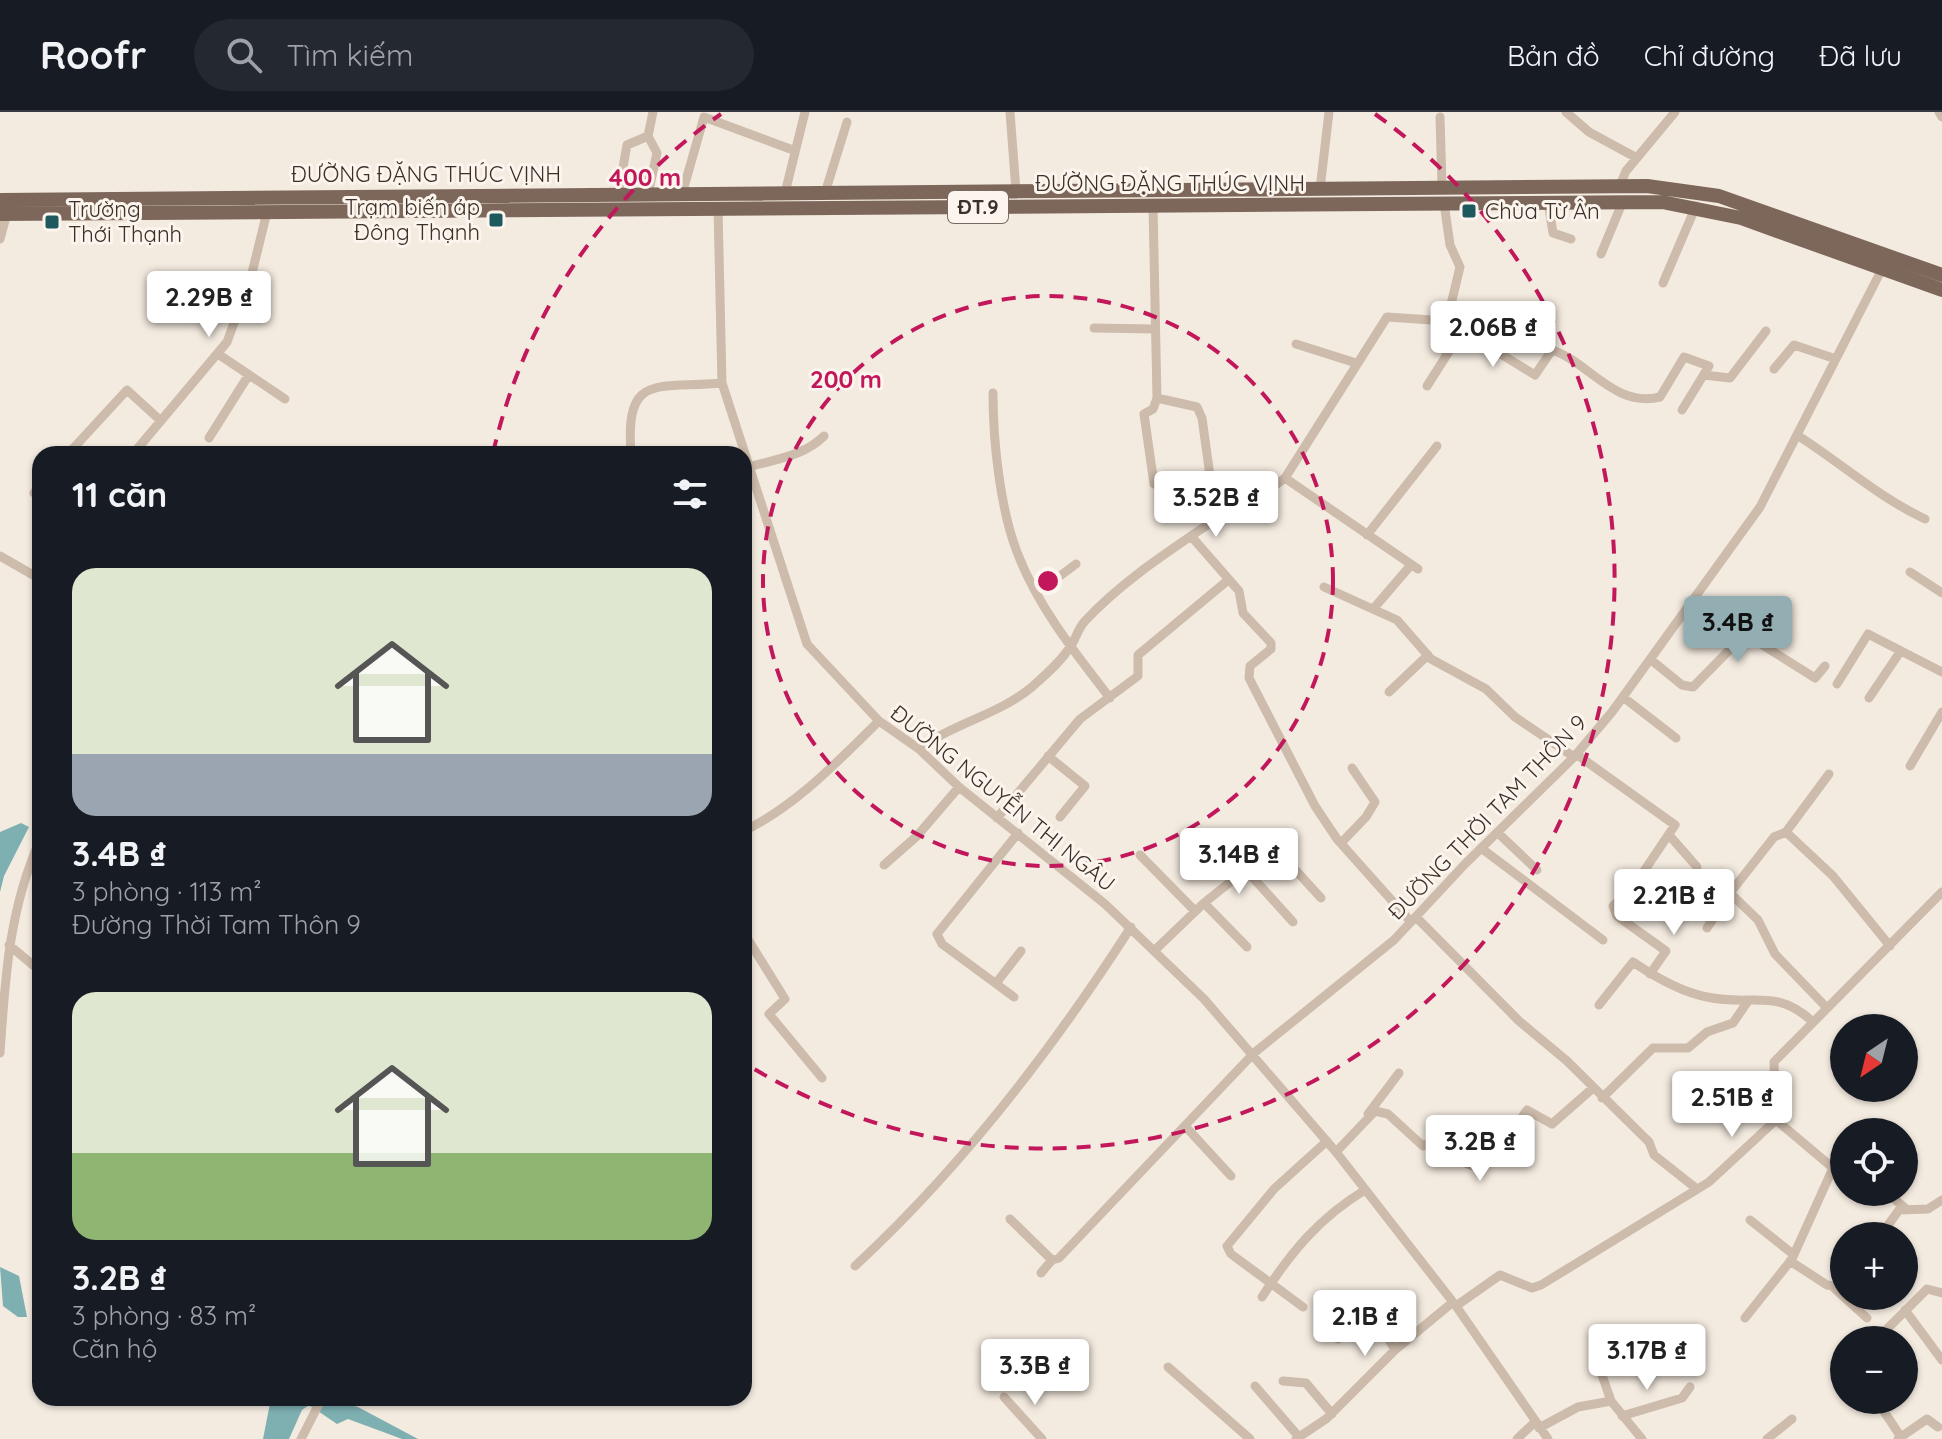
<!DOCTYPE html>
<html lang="vi">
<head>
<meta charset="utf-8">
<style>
	body { margin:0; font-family:Quicksand,sans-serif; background:#242831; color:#f1f3f6; height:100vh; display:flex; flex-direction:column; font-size:30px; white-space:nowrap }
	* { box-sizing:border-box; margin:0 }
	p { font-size:26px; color:#9ea1a6 }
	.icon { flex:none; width:44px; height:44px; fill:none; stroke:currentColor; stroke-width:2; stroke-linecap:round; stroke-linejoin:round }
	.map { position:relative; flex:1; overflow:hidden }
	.sheet { position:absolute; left:32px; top:334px; width:720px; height:960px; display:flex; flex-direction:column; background:#171b24; border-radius:24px; box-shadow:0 2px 6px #0004 }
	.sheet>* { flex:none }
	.needle { width:52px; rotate:215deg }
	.controls { position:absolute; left:1830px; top:902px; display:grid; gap:16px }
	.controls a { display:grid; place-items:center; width:88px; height:88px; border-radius:50%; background:#171b24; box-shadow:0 2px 6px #0004; font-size:40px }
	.price { position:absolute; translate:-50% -68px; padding:0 18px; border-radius:8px; background:#fff; color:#222; font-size:26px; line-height:52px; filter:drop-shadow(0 2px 4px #0008) }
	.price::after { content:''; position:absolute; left:50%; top:48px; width:24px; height:18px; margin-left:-12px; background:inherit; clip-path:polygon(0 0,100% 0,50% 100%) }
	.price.active { background:#92aeb2; color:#111 }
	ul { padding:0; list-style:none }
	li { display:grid; align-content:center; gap:16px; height:424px; padding:0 40px }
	li span { display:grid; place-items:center; height:248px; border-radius:24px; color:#555 }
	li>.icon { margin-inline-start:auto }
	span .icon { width:144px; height:144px; fill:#fffc; stroke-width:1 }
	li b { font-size:34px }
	h2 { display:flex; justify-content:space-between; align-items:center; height:96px; padding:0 40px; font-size:34px }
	header { display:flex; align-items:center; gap:48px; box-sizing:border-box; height:112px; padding:0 40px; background:#171b24; border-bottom:2px solid #363941 }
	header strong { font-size:38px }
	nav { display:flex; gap:44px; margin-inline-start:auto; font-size:28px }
	.search { width:560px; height:72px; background:#242831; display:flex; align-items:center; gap:20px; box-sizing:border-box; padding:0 28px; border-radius:44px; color:#9ea1a6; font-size:30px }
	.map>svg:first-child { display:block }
</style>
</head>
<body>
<header>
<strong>Roofr</strong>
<div class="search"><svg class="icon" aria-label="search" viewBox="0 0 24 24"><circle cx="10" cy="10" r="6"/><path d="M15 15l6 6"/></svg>Tìm kiếm</div>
<nav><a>Bản đồ</a><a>Chỉ đường</a><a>Đã lưu</a></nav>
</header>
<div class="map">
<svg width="1942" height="1327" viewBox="0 0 1942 1327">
	<rect width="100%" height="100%" fill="#f4ebe0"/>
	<path fill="#7eb0b2" d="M21,711l8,4 -25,49 -4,16v-60z
		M0,1155l19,9 8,41h-9l-15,-11z
		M271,1286h53l34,9 60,32h-16l-54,-20 -11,5 -28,-19 -7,5 -13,29h-26z"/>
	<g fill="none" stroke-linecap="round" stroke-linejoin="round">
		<path stroke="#cdbbab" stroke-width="9" d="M1010,0l6,79
			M1566,0l23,20 48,26
			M1939,0l3,5
			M1440,5l2,70
			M1620,73l6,-14 49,-59
			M1320,77l9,-77
			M785,81l20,-81
			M825,81l22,-71
			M648,82l9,-41 -9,-17 5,-24
			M682,82l22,-77 89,33
			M618,83l9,-50 21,-9
			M1548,90l5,31 18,6
			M1444,91l6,42 10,22 -13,54 88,54 17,-25c37,12 62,58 108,47l24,-40 25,9 -27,44
			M718,97l4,174 85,261 72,77 40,28 40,38 146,117 99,95 132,153 120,154 92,133
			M0,127l7,-26
			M1601,142l22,-53
			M1663,171l33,-77
			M1094,216l60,1
			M1296,232l60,19
			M218,242l67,45
			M1774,257l20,-24 42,14
			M1704,263l26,3 36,-47
			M1427,274l35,-55
			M993,281c0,48 7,115 24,159 21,55 58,101 93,146
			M1797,323c44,28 81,62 128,84
			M209,326l39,-62
			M68,342l59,-64 34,31
			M133,342l94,-112 24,-65 16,-65
			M631,342c-6,-82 25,-65 91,-71
			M749,355c27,-8 55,-11 75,-31
			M1285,366l102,-161 60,4
			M1154,372l-10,-70 9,-5 4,-11
			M34,381l6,-8
			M1216,407l35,-16 34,-25 133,91
			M1367,423l70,-89
			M1191,424l48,55 4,22 28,30v6l-21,17 -1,12 66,128 22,33 74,83
			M0,444l40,23
			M1910,460l32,21
			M1324,475l73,33 34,39 55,30 29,28 59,40
			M1037,481l39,-29
			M1374,496l37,-43
			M1650,547l32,26 11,2 52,-53 70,44 10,-12
			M1837,572l31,-50 74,38
			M1389,580l39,-37
			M1623,585l53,41
			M1869,586l31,-46
			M919,637c35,-26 79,-34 113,-62 13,-12 28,-24 38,-40 6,-8 8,-19 15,-26 38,-41 86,-71 131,-102l-14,-101 -5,-11 -40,-9 -4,-192
			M1576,642l99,71 -41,61 -21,20 4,10 49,35 -16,23
			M1048,644l37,30 -25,31
			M1910,654l32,-54
			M1829,662l-43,58 47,44 57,70
			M997,706l83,-99 58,-43v-21l89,-74
			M744,719c53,-26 93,-69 135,-110
			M1786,720l-12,5 -44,56 28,27 17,34 52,54
			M1498,721l39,37
			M1669,723l28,32
			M1341,731l25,-26 9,-15 -23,-34
			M1481,736l122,92
			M1140,743l55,56
			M884,753l33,-29 42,-49
			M1246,758l47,52
			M1204,791l43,44
			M1416,805l103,104 48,40 82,81 5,13 43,34
			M1707,816l23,-35
			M744,821l41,66 -16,15 53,64
			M9,833l31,26
			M1155,838l49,-47 65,-52 11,2 41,45
			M997,870l24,-31
			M1014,885l-72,-53 -5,-10 81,-101
			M1599,893l34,-43c22,15 48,30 74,35 46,10 68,-10 106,25
			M0,941c5,-74 9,-144 40,-213
			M1602,986l51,-50h35l19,-16 26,-9 15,-22
			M1368,1002l31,-41
			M1185,1014l46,50
			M1336,1040l39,-41 13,3 35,32 6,-3 20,14 27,10 34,-33 17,-24 25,14 41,-36
			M1886,1080l19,16
			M1010,1107l42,41 7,-2 195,-205 140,-113 71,-76 109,-107 38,-45 148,-205 122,-238
			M1750,1108l44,35
			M1880,1124l19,-26 29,-1 14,-9
			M1790,1149l37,24 12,2 5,-5
			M855,1154c107,-99 197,-216 276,-339
			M1041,1161l11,-13
			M1834,1176l33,30
			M1262,1185c29,-45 57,-79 103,-107
			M1456,1194l44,-31 32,13 9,-3 168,-103 67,-62 -2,-58 168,-170
			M1303,1195l-72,-53 -4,-8 47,-57 53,-48
			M1905,1198l37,50
			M1745,1206l47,-59 41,-91 -57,-48
			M1338,1227l30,-25h6l21,36
			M1881,1228l6,-11 40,-40 15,4
			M1168,1255l82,72
			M1283,1269l23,2 26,31
			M1255,1274l44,51
			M1004,1285l38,42
			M1611,1289l31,38
			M1881,1295l20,30
			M1622,1304l60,-18 8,-11
			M1539,1316l39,-21 33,-6 -17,-49
			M301,1327l21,-41
			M1296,1327l30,-20 69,-69 58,-48
			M1517,1327l18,-17
			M1767,1327l25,-20
			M1898,1327l29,-20 11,8"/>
		<path stroke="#7d675b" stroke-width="14" d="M0,88l1647,-14 72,10 223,79
			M0,102l1662,-12 79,16 201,72"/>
	</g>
	<g fill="none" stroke="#c2185b" stroke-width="4" stroke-dasharray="14 10">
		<circle cx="1048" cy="469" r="285"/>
		<path d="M493 341A570 570 0 0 1 721 2M1375 2A570 570 0 0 1 746 952"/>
	</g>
	<g fill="#1e595e" stroke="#fbf5ed" stroke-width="3">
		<rect x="1461" y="91" width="16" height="16" rx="4"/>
		<rect x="488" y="100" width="16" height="16" rx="4"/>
		<rect x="44" y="102" width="16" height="16" rx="4"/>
	</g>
	<g text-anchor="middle" stroke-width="6" stroke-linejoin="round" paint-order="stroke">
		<rect fill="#fbf5ed" stroke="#756b64" stroke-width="2" x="948" y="79" width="60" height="32" rx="6"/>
		<g font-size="20" font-weight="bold" fill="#3b302a">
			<text x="978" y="102">ĐT.9</text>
		</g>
		<g font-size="22" fill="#3b302a" stroke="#fbf5ed">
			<text x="426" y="70">ĐƯỜNG ĐẶNG THÚC VỊNH</text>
			<text x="1170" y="79">ĐƯỜNG ĐẶNG THÚC VỊNH</text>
			<text transform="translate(1003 686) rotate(39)" y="8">ĐƯỜNG NGUYỄN THỊ NGÂU</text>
			<text transform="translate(1487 705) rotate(-46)" y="8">ĐƯỜNG THỜI TAM THÔN 9</text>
		</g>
		<g font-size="22" fill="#3b302a" stroke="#fbf5ed" text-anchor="start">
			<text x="480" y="103" text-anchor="end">Trạm biến áp<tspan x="480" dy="25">Đông Thạnh</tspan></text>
			<text x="68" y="105">Trường<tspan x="68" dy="25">Thới Thạnh</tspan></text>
			<text x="1485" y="107">Chùa Từ Ân</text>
		</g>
	</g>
	<circle cx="1048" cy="469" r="12" fill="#c2185b" stroke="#fbf5ed" stroke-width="4"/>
	<g font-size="24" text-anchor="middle" font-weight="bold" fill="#c2185b" stroke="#fbf5ed" stroke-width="6" stroke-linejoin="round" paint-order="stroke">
		<text x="645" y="74">400 m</text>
		<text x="846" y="276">200 m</text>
	</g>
</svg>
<div class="controls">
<a><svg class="needle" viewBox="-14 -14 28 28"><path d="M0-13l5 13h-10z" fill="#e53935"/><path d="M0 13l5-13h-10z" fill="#9ea1a6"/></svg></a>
<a><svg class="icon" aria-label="locate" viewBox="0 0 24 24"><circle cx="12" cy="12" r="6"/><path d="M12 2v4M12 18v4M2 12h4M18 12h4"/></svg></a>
<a>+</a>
<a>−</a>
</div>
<b class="price" style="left:209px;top:227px">2.29B ₫</b>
<b class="price" style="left:1493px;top:257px">2.06B ₫</b>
<b class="price" style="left:1216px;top:427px">3.52B ₫</b>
<b class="price active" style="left:1738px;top:552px">3.4B ₫</b>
<b class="price" style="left:1239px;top:784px">3.14B ₫</b>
<b class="price" style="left:1674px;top:825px">2.21B ₫</b>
<b class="price" style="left:1732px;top:1027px">2.51B ₫</b>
<b class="price" style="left:1480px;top:1071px">3.2B ₫</b>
<b class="price" style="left:1365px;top:1246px">2.1B ₫</b>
<b class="price" style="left:1647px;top:1280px">3.17B ₫</b>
<b class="price" style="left:1035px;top:1295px">3.3B ₫</b>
<section class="sheet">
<h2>11 căn<svg class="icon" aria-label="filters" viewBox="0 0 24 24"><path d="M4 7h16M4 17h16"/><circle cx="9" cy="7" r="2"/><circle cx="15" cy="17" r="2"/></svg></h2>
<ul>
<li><span style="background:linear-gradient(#dfe7d0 75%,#9aa5b1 0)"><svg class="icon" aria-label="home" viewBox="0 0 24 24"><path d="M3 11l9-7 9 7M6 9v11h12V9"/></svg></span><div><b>3.4B ₫</b><p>3 phòng · 113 m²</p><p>Đường Thời Tam Thôn 9</p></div></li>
<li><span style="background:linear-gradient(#dfe7d0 65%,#8fb573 0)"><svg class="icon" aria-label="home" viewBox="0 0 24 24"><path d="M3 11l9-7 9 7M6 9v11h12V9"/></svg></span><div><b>3.2B ₫</b><p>3 phòng · 83 m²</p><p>Căn hộ</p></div></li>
</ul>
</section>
</div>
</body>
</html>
